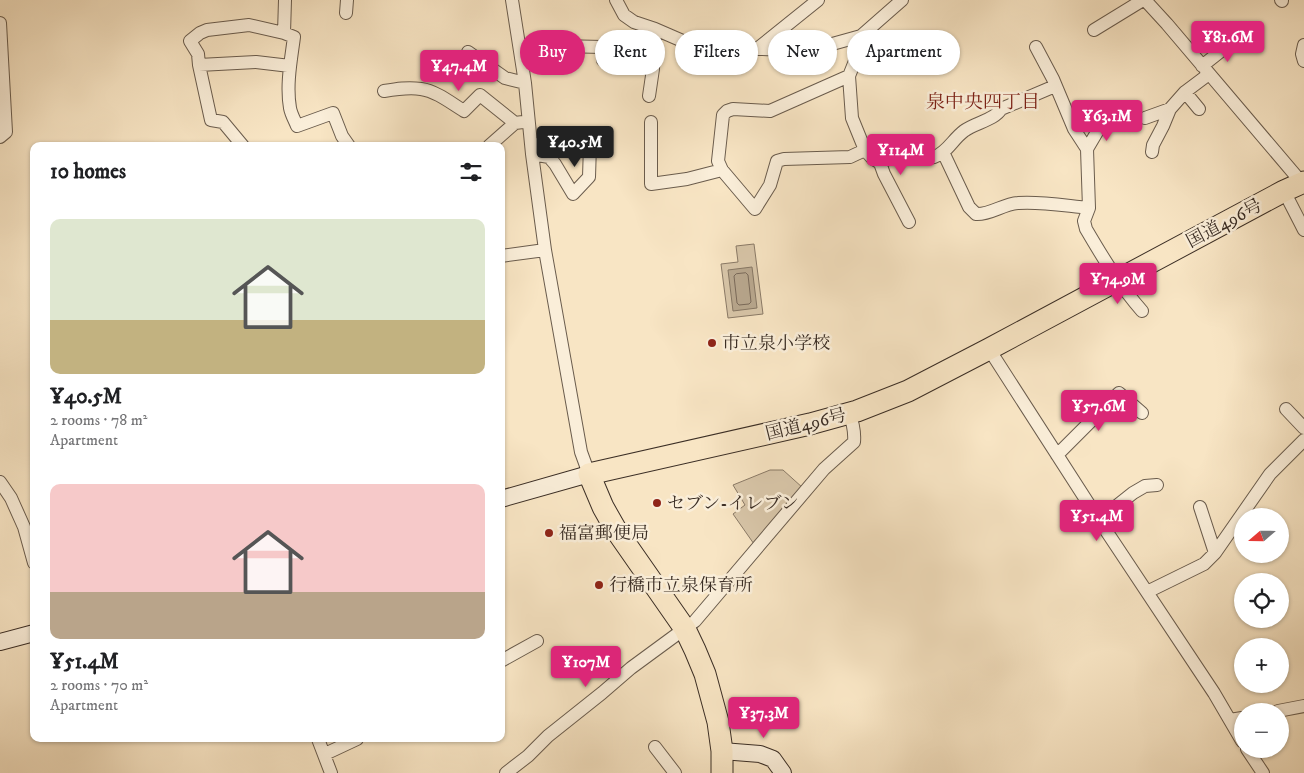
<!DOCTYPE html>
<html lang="en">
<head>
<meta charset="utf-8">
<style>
	body { margin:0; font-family:"IM FELL DW Pica","Noto Serif JP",serif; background:#f2f2f2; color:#202124; height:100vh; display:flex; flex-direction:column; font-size:19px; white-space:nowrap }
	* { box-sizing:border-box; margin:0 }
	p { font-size:16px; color:#757577 }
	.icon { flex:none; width:28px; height:28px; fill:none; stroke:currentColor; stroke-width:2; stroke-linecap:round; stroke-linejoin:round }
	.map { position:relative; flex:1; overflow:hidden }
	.drawer { position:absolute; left:30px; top:142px; width:475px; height:600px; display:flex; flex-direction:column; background:#fff; border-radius:10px; box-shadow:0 1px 4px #0004 }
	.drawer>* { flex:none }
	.banner { position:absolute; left:520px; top:30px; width:475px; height:45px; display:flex; gap:10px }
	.needle { width:32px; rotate:250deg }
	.fabs { position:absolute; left:1234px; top:508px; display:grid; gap:10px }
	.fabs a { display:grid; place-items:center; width:55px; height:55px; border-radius:50%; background:#fff; box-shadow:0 1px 4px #0004; font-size:25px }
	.price { position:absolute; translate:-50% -42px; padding:0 11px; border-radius:5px; background:#db2777; color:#fff; font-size:16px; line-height:32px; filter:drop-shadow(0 1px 2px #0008) }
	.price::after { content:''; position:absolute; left:50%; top:30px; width:15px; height:11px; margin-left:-8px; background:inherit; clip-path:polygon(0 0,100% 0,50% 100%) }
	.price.selected { background:#222; color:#fff }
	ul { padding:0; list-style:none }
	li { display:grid; align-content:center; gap:10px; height:265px; padding:0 20px }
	li span { display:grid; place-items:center; height:155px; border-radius:10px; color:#555 }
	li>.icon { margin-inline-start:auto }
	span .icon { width:90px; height:90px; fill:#fffc; stroke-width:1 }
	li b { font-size:21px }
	h2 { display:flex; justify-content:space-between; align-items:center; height:60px; padding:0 20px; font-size:21px }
	.tag { padding:0 18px; border-radius:22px; background:#fff; box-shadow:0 1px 4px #0004; font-size:18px; line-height:45px }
	.tag.selected { background:#db2777; color:#fff }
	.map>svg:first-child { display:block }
</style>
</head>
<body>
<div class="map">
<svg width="1304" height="773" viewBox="0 0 1304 773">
	<rect width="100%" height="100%" fill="#f8e5c4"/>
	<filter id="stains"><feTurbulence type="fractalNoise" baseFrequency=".004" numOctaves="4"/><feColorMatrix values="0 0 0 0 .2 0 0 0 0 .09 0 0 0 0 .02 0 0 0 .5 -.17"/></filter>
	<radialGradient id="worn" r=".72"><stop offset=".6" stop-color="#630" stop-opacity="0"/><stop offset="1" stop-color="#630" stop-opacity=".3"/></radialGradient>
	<path fill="#d8c6a9" stroke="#8a7a67" d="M754,244l9,70 -35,4 -7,-54 17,-2 -2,-16z
		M770,470h13l20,18 -49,56 -21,-30 12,-9 -12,-20z"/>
	<path fill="#b8a78e" stroke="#867764" d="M752,267l5,41 -24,3 -5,-41z"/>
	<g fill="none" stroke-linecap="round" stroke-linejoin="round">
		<path stroke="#7a6a5a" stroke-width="1" d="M746,273l2,2 3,27 -2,2 -10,1 -2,-2 -3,-27 2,-2z"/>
		<g stroke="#6a5c4d" stroke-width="14">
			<path id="street" d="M285,0l-1,33 10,4c-3,23 -8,48 -4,71 1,6 5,13 7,18l36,-13 9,23 7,10
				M512,0l13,83 7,71 13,96 36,202 8,22
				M616,0l8,15 10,7 21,7 30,13 54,6 68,3 54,-15 41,-36
				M1145,0l22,24 135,159
				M1281,0l1,1
				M346,13l1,-13
				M1094,30l49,-30
				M861,36l-2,15 -10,25 3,42 13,32 7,8 8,5 4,11 25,48
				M520,45l82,2 1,13 14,5
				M1304,45l-2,9 2,7
				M1036,47l17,32 21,50 13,20 2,59 -5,13 2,8c17,29 34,57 56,82
				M757,49l61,-49
				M468,52l37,26 20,5
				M199,65l-1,-11 -8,-13 10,-8 7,-3 42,-5 35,8
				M1202,66l34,-27
				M849,76l-79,35 -37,-2 -6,2 -4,4 -5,46 4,9 33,39 15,-24 7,-24 7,-2 66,-2 15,-7
				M384,91c12,-2 24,-4 37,-2 15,2 30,14 43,22l16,-16 35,28
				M649,96l4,-27 2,-40
				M1199,109l-14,-17 24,-18
				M1145,118l25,-9 15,-17
				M651,122v62l36,-5 35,-9
				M0,137l6,-5 -6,-109
				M531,144l59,1 -1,32 -16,17 -18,-30 -6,-7 -17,-3
				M243,146l-20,-24 -12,-2 -12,-55 57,-3 34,4
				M489,146l26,-23 8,-1
				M1087,149l10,-17 2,-9
				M943,152l26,55 7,7c14,1 27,-10 42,-11 21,-2 49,3 71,5
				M1152,152l1,-7 10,-19 7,-17
				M880,163l28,-14 6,7c6,0 14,2 20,1 13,-4 19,-18 30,-26 10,-8 31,-11 37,-22l54,-23
				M1284,191l20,39
				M501,256l44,-6
				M989,349l110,171 115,173 28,48
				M1286,409l18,19
				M1057,455l62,-62 23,20
				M0,482l11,16 13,29 10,36
				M1099,520l34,-27 12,-7 12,-1
				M1215,553l55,-79 34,-34
				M1147,592l57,-28 11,-11 -15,-46
				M501,661l36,-20
				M1278,711l26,-5
				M1230,720l12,-2
				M318,739l13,34
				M655,747l20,26
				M1247,749l16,24
				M325,754l32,-15
				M506,773l22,-17 20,-20 54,-43 29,-25 64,-47 129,-152 30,-27c1,-11 -1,-19 -5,-29"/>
		</g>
		<g stroke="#3b2e25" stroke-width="18">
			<path id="secondary" d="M501,499l88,-25
				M0,642l34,-9
				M722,751l38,3 13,5 10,14"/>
		</g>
		<g stroke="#3b2e25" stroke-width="23">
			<path id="highway" d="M722,773v-22l-4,-29 -13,-48 -10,-24 -10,-21 -69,-99 -13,-23 -14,-33 221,-50 47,-13 51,-20 81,-42 295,-158 20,-9"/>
		</g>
		<use href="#street" stroke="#faeed9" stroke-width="12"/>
		<use href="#secondary" stroke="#faeed9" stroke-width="16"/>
		<use href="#highway" stroke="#f8e5c4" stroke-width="21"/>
	</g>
	<g fill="#8f2418" stroke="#faeed9" stroke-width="2">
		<circle cx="712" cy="343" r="5"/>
		<circle cx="657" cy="503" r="5"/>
		<circle cx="549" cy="533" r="5"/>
		<circle cx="599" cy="585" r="5"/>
	</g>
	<g text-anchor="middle" stroke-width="5" stroke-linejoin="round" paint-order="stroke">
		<g font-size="18" fill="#3b2e25" stroke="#faeed9">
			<text transform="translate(1224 223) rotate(-28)" y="6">国道496号</text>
			<text transform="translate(806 424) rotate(-14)" y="6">国道496号</text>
		</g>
		<g font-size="18" fill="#3b2e25" stroke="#faeed9" text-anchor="start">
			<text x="722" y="349">市立泉小学校</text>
			<text x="667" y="509">セブン-イレブン</text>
			<text x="559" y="539">福富郵便局</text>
			<text x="609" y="591">行橋市立泉保育所</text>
		</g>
		<g font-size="19" fill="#7a1f14" stroke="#faeed9">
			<text x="983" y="108">泉中央四丁目</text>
		</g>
	</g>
	<rect width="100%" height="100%" filter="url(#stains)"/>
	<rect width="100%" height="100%" fill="url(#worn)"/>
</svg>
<div class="fabs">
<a><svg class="needle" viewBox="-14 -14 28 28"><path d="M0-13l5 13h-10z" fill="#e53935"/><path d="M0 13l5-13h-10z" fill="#757577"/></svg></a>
<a><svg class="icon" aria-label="locate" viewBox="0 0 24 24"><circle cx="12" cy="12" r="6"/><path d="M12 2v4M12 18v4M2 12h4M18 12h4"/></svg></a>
<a>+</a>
<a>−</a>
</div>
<b class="price" style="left:1228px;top:63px">¥81.6M</b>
<b class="price" style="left:459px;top:92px">¥47.4M</b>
<b class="price" style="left:1107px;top:142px">¥63.1M</b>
<b class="price selected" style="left:575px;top:168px">¥40.5M</b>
<b class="price" style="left:901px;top:176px">¥114M</b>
<b class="price" style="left:1118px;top:305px">¥74.9M</b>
<b class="price" style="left:1099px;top:432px">¥57.6M</b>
<b class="price" style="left:1097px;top:542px">¥51.4M</b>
<b class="price" style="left:586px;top:688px">¥107M</b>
<b class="price" style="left:764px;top:739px">¥37.3M</b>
<div class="banner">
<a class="tag selected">Buy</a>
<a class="tag">Rent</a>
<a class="tag">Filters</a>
<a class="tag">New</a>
<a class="tag">Apartment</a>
</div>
<section class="drawer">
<h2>10 homes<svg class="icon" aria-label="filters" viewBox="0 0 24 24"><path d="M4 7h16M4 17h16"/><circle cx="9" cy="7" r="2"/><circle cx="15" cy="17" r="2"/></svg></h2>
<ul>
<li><span style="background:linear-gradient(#dfe7d0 65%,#c2b280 0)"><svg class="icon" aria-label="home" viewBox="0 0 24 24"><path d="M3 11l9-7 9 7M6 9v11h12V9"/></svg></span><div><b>¥40.5M</b><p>2 rooms · 78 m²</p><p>Apartment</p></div></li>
<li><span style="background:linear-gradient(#f6c9c9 70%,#b9a48a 0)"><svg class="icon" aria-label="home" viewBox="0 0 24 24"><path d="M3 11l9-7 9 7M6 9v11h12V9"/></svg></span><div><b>¥51.4M</b><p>2 rooms · 70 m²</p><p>Apartment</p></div></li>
</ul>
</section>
</div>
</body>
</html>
